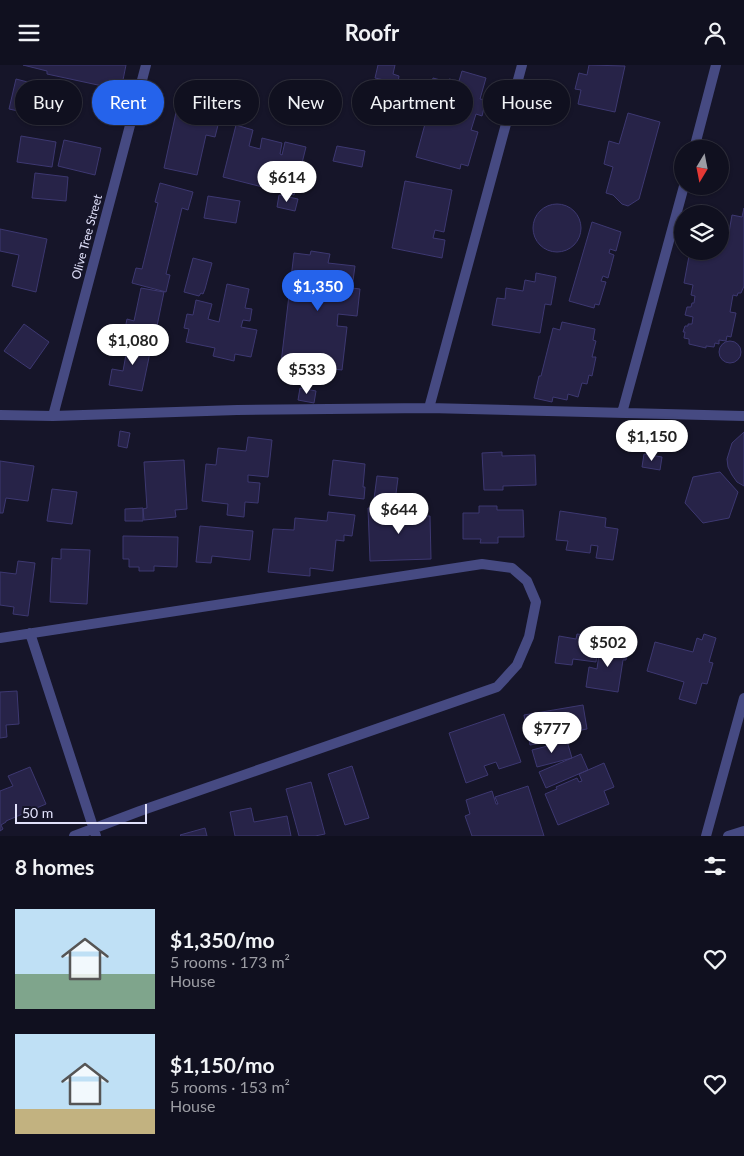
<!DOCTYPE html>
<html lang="en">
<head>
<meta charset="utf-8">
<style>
	body { margin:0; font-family:Lato,sans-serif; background:#1e1e2c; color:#f1f3f6; height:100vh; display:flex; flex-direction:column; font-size:19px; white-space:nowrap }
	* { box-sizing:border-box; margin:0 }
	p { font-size:16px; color:#9c9da4 }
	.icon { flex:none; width:28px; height:28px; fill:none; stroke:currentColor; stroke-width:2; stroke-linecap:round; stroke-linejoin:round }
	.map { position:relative; height:771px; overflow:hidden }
	.drawer { display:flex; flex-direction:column; background:#10101f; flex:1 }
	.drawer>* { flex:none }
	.top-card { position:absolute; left:15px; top:15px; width:715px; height:45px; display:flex; gap:10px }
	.needle { width:32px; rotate:190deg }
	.buttons { position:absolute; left:674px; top:75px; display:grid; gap:10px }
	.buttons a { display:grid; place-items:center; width:55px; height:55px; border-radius:50%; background:#10101f; box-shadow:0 1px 4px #0004,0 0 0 1px #30303d; font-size:25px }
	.scale { position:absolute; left:15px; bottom:12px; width:132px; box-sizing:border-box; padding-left:5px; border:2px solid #e1e1fb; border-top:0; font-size:14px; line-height:18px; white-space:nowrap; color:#e1e1fb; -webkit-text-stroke:4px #161529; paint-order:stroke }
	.price { position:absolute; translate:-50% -42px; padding:0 11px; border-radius:18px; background:#fff; color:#222; font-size:16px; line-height:32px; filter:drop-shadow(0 1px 2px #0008) }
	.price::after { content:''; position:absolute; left:50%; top:30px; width:15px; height:11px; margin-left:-8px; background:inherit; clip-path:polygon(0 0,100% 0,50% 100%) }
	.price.current { background:#2563eb; color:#fff }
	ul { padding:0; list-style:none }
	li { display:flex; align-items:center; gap:15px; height:125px; padding:0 15px }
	li span { display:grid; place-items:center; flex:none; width:140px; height:100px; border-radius:0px; color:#555 }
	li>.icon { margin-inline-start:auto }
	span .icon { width:60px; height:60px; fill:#fffc; stroke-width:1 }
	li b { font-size:21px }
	h2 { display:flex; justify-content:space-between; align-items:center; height:60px; padding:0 15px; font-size:21px }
	.chip { padding:0 18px; border-radius:22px; background:#10101f; box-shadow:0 1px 4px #0004,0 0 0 1px #30303d; font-size:18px; line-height:45px }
	.chip.current { background:#2563eb; color:#fff }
	header { display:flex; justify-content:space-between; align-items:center; height:65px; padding:0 15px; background:#10101f; font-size:22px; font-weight:700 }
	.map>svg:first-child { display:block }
</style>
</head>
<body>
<header><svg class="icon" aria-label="menu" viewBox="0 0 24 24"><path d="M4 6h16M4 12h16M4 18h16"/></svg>Roofr<svg class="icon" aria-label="person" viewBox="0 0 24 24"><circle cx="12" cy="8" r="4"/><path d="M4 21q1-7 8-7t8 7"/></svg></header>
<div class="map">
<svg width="744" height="771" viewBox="0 0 744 771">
	<rect width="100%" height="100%" fill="#161529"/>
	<path fill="#272348" stroke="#3d3871" d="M23,0h103l-5,25 -74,-16v-3z
		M378,0h17l-2,9 6,2 -1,7 -23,-5z
		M589,0l36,1 -10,46 -37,-8 3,-14 -6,-1 4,-16 8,2z
		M462,6l24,7 -6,21 6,1 -4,16 -6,-2 -5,16 7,2 -10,34 -7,-2 -1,5 -44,-12 15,-55 -5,-1 7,-23 15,4 1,-3 10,2z
		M16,14l23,6 -7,29 -23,-5z
		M177,43l43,9 -5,20 -9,-2 -9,40 -33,-7z
		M628,48l32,9 -21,77 -11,7 -6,-2 -9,-9 -7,-2 7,-26 -9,-3 5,-23 10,3z
		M236,60l17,5 -4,16 11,3 2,-11 20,5 -2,11 2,1 3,-13 21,5 -12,48 -71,-18z
		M21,71l35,6 -4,25 -35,-5z
		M64,75l37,8 -6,27 -37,-9z
		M337,81l28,5 -3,16 -29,-6z
		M35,108l33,4 -2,24 -34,-3z
		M405,116l47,9 -8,42 -9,-2 -2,8 12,2 -3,18 -50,-10z
		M160,118l33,9 -5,18 -6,-2 -16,66 4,1 -4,17 -34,-9 4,-15 6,1 16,-66 -3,-1z
		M279,130l19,4 -3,12 -18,-4z
		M208,131l32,5 -4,22 -32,-5z
		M533 163a24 24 0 1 1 48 0a24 24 0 1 1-48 0Z
		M744,143v78l-3,7h-3l-1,3 -4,-1 -3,17 6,1 -5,24 -4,-1 -1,5 -7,-1v4l-4,-1 -1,4 -8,-1v2l-17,-4v-5l-5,-1 1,-6h-2l2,-6h3v-2h4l1,-7 -8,-2 2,-8h4l1,-4h2l1,-7 -4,-1 2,-10 -9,-2 5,-27 9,2 1,-7h21v-25l5,1 -2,10 5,1 4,-23 10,2z
		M592,157l29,10 -5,19 -6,-2 -1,4 5,2 -6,23 -5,-2 -2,5 5,1 -7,23 -4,-1 -1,4 -25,-7z
		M0,164l47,10 -11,53 -24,-6 7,-31 -19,-4z
		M311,186l19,3 -2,9 27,3 -3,22 8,1 -3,27 -19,-2 -1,12 10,1 -5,43 -61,-7 13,-110 16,2z
		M193,193l19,5 -7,26 -2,5 -2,-1 -2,3 -15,-4z
		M536,208l20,4 -5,28 -6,-1 -5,29 -48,-8 5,-27 8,1 1,-11 17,3 2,-11 10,2z
		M227,219l22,5 -4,19 7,1 -2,12 -7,-1 -2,7 16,3 -6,27 -16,-3 -1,7 -21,-5 2,-8 -29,-6 3,-13 -5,-1 3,-14 6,1 3,-15 16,4 -4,15 11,3z
		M141,223l23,4 -7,34h2l-3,15 -32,-7 3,-15 7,2z
		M562,257l33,7 -2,11 3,1 -4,16h4l-4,19 -3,-1 -2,9 -5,-1 -4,14 -10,-3 -1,6 -14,-3 -1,5 -18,-4 5,-22h2l12,-48 7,2z
		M24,259l25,18 -19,27 -26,-18z
		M129,273l23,5 -10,48 -33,-6 3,-16 11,2z
		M719 287a11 11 0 1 1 22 0a11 11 0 1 1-22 0Z
		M300,323l16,3 -2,12 -16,-3z
		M120,366l10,2 -3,15 -9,-2z
		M744,367v54l-7,-4 -5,-7 -4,-8 -1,-8 5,-16z
		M248,372l24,3 -4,37 -20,-2v7l12,1 -2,20 -13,-1 -1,15 -17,-2 1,-11 -26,-3 4,-37 10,1 2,-17 28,3z
		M502,387v4l33,-1 1,30 -33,1v4h-19l-2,-37z
		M644,389l18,3 -2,13 -18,-3z
		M184,395l3,49 -12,1 1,7 -32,3 -1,-11 4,-1 -3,-46z
		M333,395l32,4 -2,23h2l-1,12 -35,-4z
		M0,396l34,5 -6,35 -22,-3 -3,15h-3z
		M720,407l18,20 -9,26 -26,5 -18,-20 8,-26z
		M377,411l21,2 -3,23 -21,-2z
		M52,424l25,3 -5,32 -25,-3z
		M479,441h18v4h26l1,27h-26v6h-18l1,-4h-18v-26h16z
		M414,442v9h16l1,43 -61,2 -2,-53z
		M143,443v13h-18v-12z
		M560,446l46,7 -1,9 13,2 -5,31 -17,-2 2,-12 -7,-1 -1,8 -24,-3 2,-9 -12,-1z
		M328,447l27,3 -3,21 -8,-1v6l-8,-1 -3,31 -23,-3v8l-42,-4 5,-43 21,1 1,-12 32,3z
		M200,461l53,5 -3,29 -38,-4 -1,7 -15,-1z
		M123,471l55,1 -1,30 -23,-1v5h-15v-4h-10v-8h-6z
		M61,484l29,1 -3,54 -37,-2 2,-44 9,1z
		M18,496l17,2 -7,53 -15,-2 1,-7 -14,-2v-33l16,2z
		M577,569l22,3 -3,25 -23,-3 -1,6 -17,-2 4,-27 17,3z
		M704,569l12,4 -7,24 4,1 -6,21 -5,-1 -6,21 -17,-5 5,-17 -37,-11 8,-29 38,10 4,-14 5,2z
		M607,577l22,3 -3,15h-3l-5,32 -32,-5 3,-20 8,2 3,-22 7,1z
		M17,626l2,33 -13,1 1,12 -7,1v-46z
		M583,640l4,24 -28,5 1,6 -30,5 -6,-30z
		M504,649l17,48 -22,7 -3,-7 -12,4 4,9 -22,8 -17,-50z
		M567,676l5,17 -35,9 -5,-17z
		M581,689l7,16 -42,18 -7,-16z
		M604,698l10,24 -10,4 5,13 -51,21 -13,-31 12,-5 -1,-2 21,-9 2,4 3,-1 -3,-7z
		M352,701l17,52 -24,7 -17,-51z
		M30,702l16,37 -40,17v1l-5,3 2,4 -3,2v-40l13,-5 -5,-10z
		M311,717l14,52 -10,2h-16l-13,-47z
		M528,721l16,50h-72l-7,-20 5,-2 -4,-14 26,-9 4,13h2l-3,-7z
		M251,743l3,14 33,-6 4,20h-56l-5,-24z
		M205,763l2,8h-26l-1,-1z"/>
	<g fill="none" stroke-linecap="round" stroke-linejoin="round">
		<path stroke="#464a82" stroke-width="10" d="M694,84l22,-84
			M429,343l93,-343
			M622,348l62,-227
			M0,350l53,1 184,-6 192,-2 315,8
			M53,351l93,-351
			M30,568l66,203
			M0,573l482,-74 30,4 15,13 9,21 -7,35 -12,28 -20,22 -357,124 -66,25
			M706,771l38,-138
			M728,771l16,-5"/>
	</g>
	<g text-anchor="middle" stroke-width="4" stroke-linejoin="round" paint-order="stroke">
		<g font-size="12" fill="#e1e1fb" stroke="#161529">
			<text transform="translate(87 172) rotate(-75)" y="4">Olive Tree Street</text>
		</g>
	</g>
</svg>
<div class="buttons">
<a><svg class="needle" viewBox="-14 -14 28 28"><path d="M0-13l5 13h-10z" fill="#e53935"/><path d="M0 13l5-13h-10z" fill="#9c9da4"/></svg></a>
<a><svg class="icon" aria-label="layers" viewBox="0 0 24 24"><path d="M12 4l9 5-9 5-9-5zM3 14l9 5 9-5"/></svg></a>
</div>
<div class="scale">50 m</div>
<b class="price" style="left:287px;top:138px">$614</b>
<b class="price current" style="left:318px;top:247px">$1,350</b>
<b class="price" style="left:133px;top:301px">$1,080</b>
<b class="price" style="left:307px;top:330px">$533</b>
<b class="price" style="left:652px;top:397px">$1,150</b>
<b class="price" style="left:399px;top:470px">$644</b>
<b class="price" style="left:608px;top:603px">$502</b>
<b class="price" style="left:552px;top:689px">$777</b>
<div class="top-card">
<a class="chip">Buy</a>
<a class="chip current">Rent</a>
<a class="chip">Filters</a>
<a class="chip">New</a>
<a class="chip">Apartment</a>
<a class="chip">House</a>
</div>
</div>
<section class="drawer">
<h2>8 homes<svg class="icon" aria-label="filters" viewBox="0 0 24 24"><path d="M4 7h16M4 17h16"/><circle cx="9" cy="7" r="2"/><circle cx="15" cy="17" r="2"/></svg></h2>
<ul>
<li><span style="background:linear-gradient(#bfe0f5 65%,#7fa58c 0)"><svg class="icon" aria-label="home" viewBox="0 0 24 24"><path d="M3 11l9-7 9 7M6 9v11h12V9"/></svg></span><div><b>$1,350/mo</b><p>5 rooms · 173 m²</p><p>House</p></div><svg class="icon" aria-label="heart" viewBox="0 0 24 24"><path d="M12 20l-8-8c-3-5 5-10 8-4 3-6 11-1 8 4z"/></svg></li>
<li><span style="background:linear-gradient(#bfe0f5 75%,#c2b280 0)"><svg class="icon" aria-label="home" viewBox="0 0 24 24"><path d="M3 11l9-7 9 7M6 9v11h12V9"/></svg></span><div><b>$1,150/mo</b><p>5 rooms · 153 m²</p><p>House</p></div><svg class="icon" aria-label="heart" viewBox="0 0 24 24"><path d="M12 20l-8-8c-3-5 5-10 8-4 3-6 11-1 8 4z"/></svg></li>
</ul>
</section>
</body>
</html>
